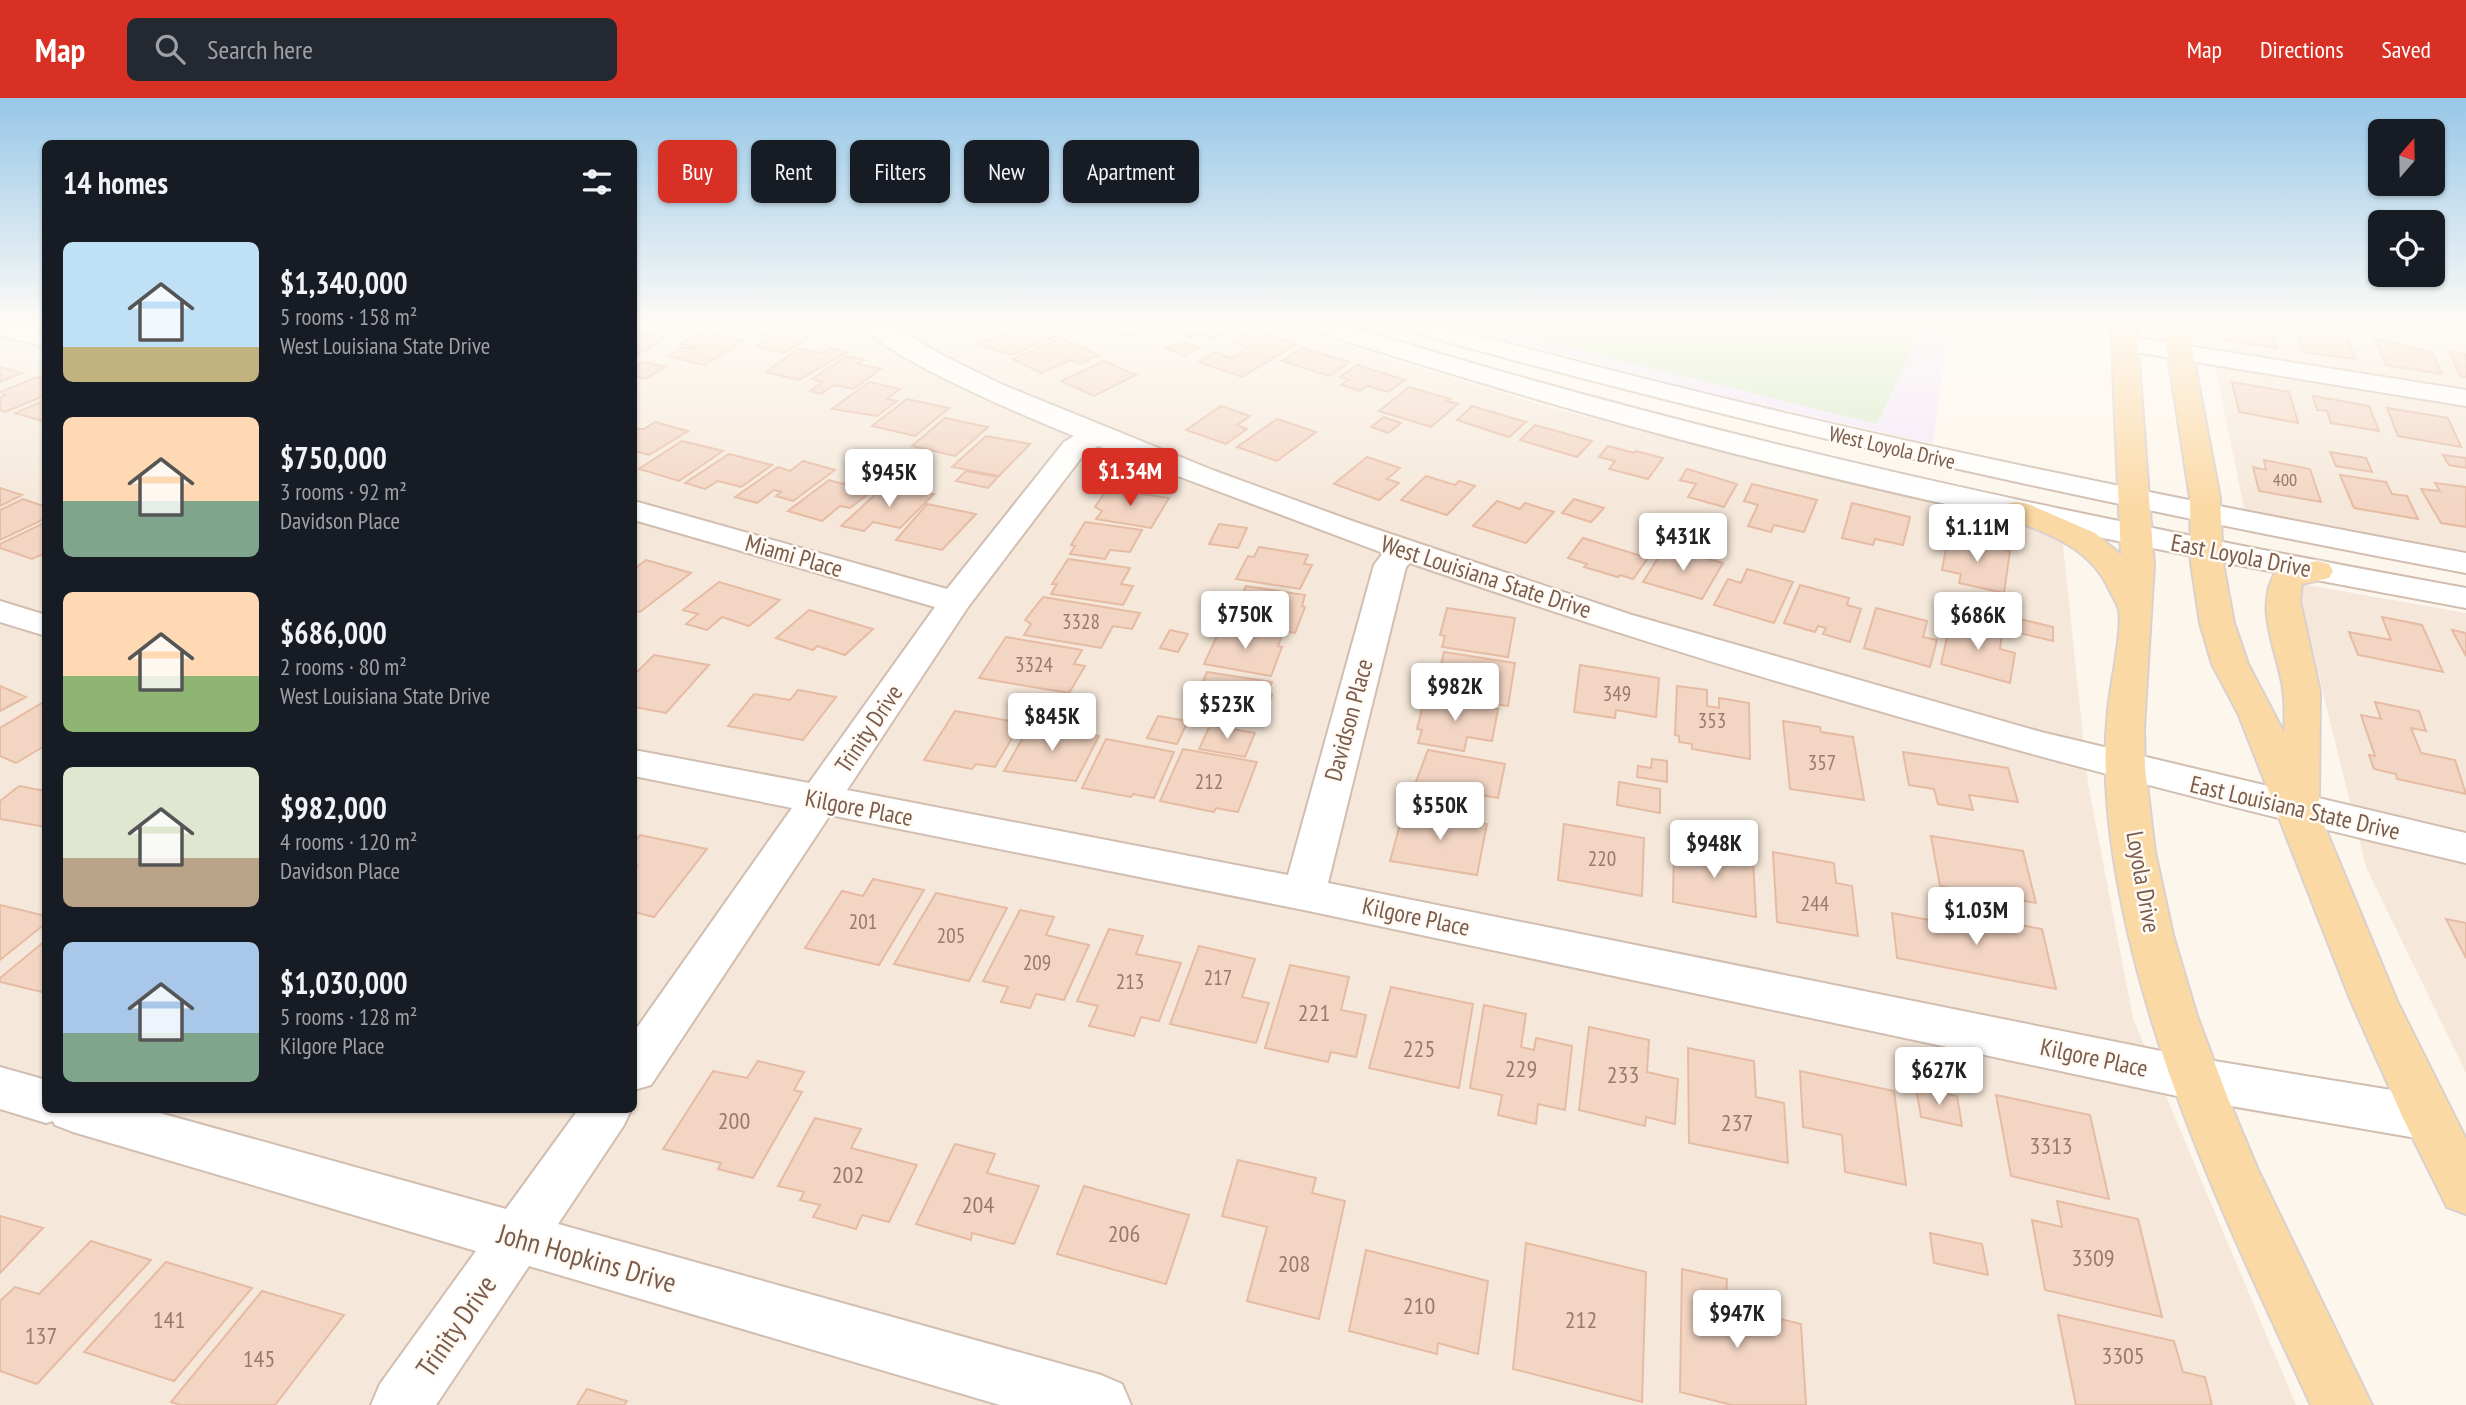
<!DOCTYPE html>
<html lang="en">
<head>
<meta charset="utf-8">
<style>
	body { margin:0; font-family:"PT Sans Narrow",sans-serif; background:#242831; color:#f1f3f6; height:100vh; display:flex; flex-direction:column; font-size:26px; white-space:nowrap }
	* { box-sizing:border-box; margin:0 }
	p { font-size:23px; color:#9ea1a6 }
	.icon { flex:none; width:38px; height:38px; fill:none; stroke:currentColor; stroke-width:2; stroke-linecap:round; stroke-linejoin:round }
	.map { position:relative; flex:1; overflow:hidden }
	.drawer { position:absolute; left:42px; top:42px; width:595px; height:973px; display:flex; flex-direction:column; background:#171b24; border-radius:10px; box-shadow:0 2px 5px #0004 }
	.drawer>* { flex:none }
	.top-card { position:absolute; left:658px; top:42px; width:665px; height:63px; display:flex; gap:14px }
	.needle { width:46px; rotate:20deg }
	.buttons { position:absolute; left:2368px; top:21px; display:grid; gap:14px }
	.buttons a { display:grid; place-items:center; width:77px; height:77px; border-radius:10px; background:#171b24; box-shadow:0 2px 5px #0004; font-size:35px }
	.price { position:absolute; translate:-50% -60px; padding:0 16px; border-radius:7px; background:#fff; color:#222; font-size:23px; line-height:46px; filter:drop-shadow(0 2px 4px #0008) }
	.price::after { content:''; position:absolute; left:50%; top:42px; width:21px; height:16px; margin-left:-10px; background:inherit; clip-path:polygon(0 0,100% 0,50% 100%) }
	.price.on { background:#d93025; color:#fff }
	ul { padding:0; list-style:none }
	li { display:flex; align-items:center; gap:21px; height:175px; padding:0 21px }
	li span { display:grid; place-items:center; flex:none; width:196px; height:140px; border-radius:10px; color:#555 }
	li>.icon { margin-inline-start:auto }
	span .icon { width:84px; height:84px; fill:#fffc; stroke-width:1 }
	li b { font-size:30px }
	h2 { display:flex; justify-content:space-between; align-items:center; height:84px; padding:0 21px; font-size:30px }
	.pill { padding:0 24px; border-radius:10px; background:#171b24; box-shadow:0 2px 5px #0004; font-size:24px; line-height:63px }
	.pill.on { background:#d93025; color:#fff }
	header { display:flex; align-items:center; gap:42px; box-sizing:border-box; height:98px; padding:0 35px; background:#d93025; color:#fff }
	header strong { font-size:33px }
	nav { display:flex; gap:38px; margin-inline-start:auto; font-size:24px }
	.search { width:490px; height:63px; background:#242831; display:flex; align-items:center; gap:18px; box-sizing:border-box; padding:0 24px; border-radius:10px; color:#9ea1a6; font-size:26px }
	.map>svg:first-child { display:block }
</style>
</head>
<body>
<header>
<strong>Map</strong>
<div class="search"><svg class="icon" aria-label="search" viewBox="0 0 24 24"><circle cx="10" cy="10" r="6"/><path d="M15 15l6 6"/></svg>Search here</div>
<nav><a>Map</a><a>Directions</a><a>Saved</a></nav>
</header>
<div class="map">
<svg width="2466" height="1307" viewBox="0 0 2466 1307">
	<rect width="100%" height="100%" fill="#fdf6ec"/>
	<path fill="#f5e8da" d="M0,225h45l1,787h588v-787h641l270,83 517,129 26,249 45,234 163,387h-2296z
		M2206,225h260v230l-221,-40z
		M2296,485l170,30v460l-100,-206z"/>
	<path fill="#f3e8fa" d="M1445,225h504l-16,121 -234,-54z"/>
	<path fill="#d8ecc9" d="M1470,225h395l37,8 14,11 -39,82z"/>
	<path fill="#f3d5c3" stroke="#e6bba3" stroke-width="2" d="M782,225h6l32,7 -36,23 -28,-7 15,-9 -9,-2z
		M954,225h39l-30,10 -12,-6 7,-2z
		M1030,225l29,12 -48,20 -33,-11z
		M1128,225h1l16,6 -17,8 -16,-7z
		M1227,225l11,4 -22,11 -15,-5 -9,5 -18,-7 10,-5 -4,-3z
		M2220,225l50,1 7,24 -52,-8z
		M2431,225h35v8l-33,-5z
		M2319,230l27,4 9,27 -52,-7 -7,-23 25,4z
		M1254,232l43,14 -55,33 -43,-15 17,-10 15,6 17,-10 -16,-6z
		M634,233l31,7 -30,18z
		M704,233l40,10 -40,24 -37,-9 15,-8h14l-15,-4z
		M1061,240l38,17 -19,9 -9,-4 -30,13 -29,-14z
		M2375,241l57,13 10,22 -56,-9z
		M1186,245l13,5 -15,8 -19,-8z
		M799,250l22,5 8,-5 18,4 -48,28 -33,-8z
		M1303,250l46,14 -20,14 -47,-15z
		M2449,253l17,3v23h-5z
		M847,258l17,4 -6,4 23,5 -28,20 -19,-4 -13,9 -11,-3 13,-9 -11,-3z
		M1104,263l32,14 -42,21 -33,-15z
		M643,264l22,5 -20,12 -11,-3v-9z
		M1357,267l48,15 -17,12 -20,-6 -8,5 -19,-6 8,-5 -9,-3z
		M0,269l22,6 -22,9z
		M37,279l9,3v15l-41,17 -5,-2v-13l6,-2 -6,-3z
		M869,284l31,7 -13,10 10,2 -20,15 -45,-7z
		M2232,284l57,10 9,31 -59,-11z
		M1409,289l41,12 -3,2 11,3 -27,23 -52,-16z
		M2313,298l56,10 10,25 -48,-8 -4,-12 -10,-1z
		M907,301l42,9 -34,28 -43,-10z
		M46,302v22l-31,-9z
		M1221,308l29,10 -13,9 10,4 -21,15 -40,-14z
		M1472,308l54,16 -17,15 -52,-17z
		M2387,310l61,10 13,29 -63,-11z
		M1384,319l17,6 -13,10 -17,-6z
		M945,320l43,9 -33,29 -43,-10z
		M1277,321l39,13 -39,29 -40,-14z
		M655,324l33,9 -39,24 -11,-3 -4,3v-26h10z
		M1535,327l57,16 -15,16 -57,-17z
		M986,338l44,8 -31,32 -47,-9z
		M682,343l41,10 -44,30 -40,-12z
		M1608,348l26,7 2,-2 27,7 -15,21 -39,-10 6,-8 -16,-4z
		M2330,354l36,6 6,14 -36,-6z
		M729,356l43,11 -31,22 -23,-6 -13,8 -20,-6z
		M2443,357l23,3v10l-17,-3z
		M1367,359l33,11 -13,11 12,4 -20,17 -45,-16z
		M2264,362l46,9 11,33 -62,-11 -6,-24 13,3z
		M803,363l32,9 -42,31 -17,-5 5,-4 -7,-2 -17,13 -22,-6 43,-30 12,4z
		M1687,371l50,15 -13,23 -36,-10 8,-13 -16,-4z
		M966,373l32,6 -10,11 -32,-7z
		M855,376l29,8 -34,26 -10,-2 -18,15 -34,-10 41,-31 14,4z
		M2340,377l46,7 6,12 15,2 11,23 -64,-11z
		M1426,378l29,9 4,-4 16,5 -28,29 -46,-15z
		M2435,385l31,4v40l-25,-4 -20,-34 19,2z
		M1752,386l65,16 -13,32 -30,-7 -3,7 -23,-6 10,-21 -14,-4z
		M901,389l33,7 -34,34 -27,-6 -9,9 -23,-5 37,-34 15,3z
		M0,390l22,7 -22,11z
		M1111,391l58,9 -18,30 -55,-9 6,-8 -7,-4 10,-15z
		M23,401l23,8v11l-46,22v-30z
		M1574,401l30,9 -13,14 -29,-9z
		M1497,403l23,8 5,-6 29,9 -28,31 -53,-17z
		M1852,405l58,14 -7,28 -28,-6 -2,6 -31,-7z
		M927,406l49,10 -34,36 -46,-10z
		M46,424v31l-14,6 -32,-11v-4z
		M1085,424l57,8 -12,22 -20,-2 -5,9 -35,-5 5,-8 -4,-1z
		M1219,426l28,4 -9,20 -29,-4z
		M1687,433l21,6 -6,10 -21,-6z
		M1948,439l62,14 -6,42 -45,-10 2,-9 -19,-4z
		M1583,440l65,20 -15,21 -13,-4 -2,2 -34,-10 3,-3 -19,-6z
		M1259,449l49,8 -4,9 8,1 -12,24 -64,-10 12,-23 6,1z
		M1665,449l58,16 -21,36 -59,-17z
		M1068,461l62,9 -9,16 12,2 -10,19 -72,-11 6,-10h-5z
		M646,462l45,13 -51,39 -6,-2v-41z
		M1747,471l46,13 -19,41 -60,-18 14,-26 13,4z
		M719,484l61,18 -31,26 -27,-9 -15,13 -21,-6 12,-10 -15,-4z
		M1800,487l49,13 -2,7 14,4 -11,33 -27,-8 3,-6 -8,-2 -3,6 -31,-9z
		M1246,488l59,9 -3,11 3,1 -10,26 -65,-11z
		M1043,499l97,16 -8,16 -19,-3 -12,22 -77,-13 7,-11 -6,-4z
		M1447,510l68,10 -7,39 -66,-10 3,-11 -5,-1z
		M1876,510l51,13 -4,16 14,3 -7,27 -66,-19z
		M809,512l64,19 -28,26 -28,-9 -4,4 -37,-12z
		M2382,519l40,8 21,47 -85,-17 -9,-23 42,8z
		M2016,520l37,9v14l-38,-9z
		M1951,522l51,14 -2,15 15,4 -5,30 -69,-19z
		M1222,527l60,10 -4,11 4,1 -11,29 -67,-12z
		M1170,532l18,4 -10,18 -18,-4z
		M2452,532l14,3v23z
		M1006,539l76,13 -8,14 11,2 -16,27 -90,-15z
		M1444,554l71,11 -7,43 -70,-12 3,-12h-4z
		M654,557l55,10 -43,48 -32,-6v-32z
		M1580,567l79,13 -3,39 -40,-7 -1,8 -41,-6z
		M1207,574l65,10 -5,12 5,1 -11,31 -72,-12z
		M0,588l26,11 -26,14z
		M1677,588l30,4v16l12,2v-10l30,5 1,56 -58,-10v-5l-13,-2v-6l-4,-1z
		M798,592l38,7 -33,43 -75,-14 26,-32 36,6z
		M1425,599l73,12 -6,32 -25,-4 -3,14 -46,-8 4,-13 -5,-1z
		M2375,604l44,9 7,20 -15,-3 10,25 34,7 11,34 -69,-15 -1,-5 -22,-5 -5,-14 6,1 -14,-41 20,4z
		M42,605l4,2v40l-30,18 -16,-7v-28z
		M955,613l66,12 -26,44 -19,-3 -4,5 -48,-9z
		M1158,618l30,5 -11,23 -30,-6z
		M1783,623l37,6 1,5 32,5 11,63 -74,-11z
		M1031,625l68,13 -23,45 -72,-10z
		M1210,627l45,8 -10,24 -46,-8z
		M1106,641l68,13 -20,46 -21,-4 -2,3 -49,-9z
		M1183,651l74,13 -19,50 -22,-4 -2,4 -54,-11z
		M1428,652l77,14 -7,34 -28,-5 -3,14 -43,-8 3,-13 -12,-2z
		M1903,654l105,16 10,34 -49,-7 4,15 -35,-6 -4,-15 -25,-4z
		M1652,661l15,2v21l-30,-5 1,-11 13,2z
		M1619,684l41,7v24l-43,-8z
		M19,688l27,5v36l-46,-8v-18z
		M1409,710l78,16 -10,51 -87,-14 11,-40 4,1z
		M1564,726l80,14 -2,58 -84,-16z
		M640,737l67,14 -53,68 -20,-5v-42l3,-5 -3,-1v-22z
		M1931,738l92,15 13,52 -96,-17z
		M1674,746l79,14 3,59 -83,-15z
		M1773,754l61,11 2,20 16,3 6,50 -81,-14z
		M873,781l51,11 -45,75 -74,-17 37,-57 21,5z
		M936,795l71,15 -38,73 -75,-17z
		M0,807l46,11v7l-46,37z
		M1020,812l34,7 -8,18 43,10 -25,55 -28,-6 -6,14 -29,-6 7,-15 -25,-6z
		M1943,813l99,18 14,60 -159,-31 -5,-45 53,10z
		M2446,821l20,4v35z
		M1109,831l34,7 -7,18 45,9 -22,58 -18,-4 -7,19 -45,-10 9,-20 -21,-5z
		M46,842v53l-46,-11v-4z
		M1199,848l56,13 -13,38 27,6 -13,40 -86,-19z
		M1290,867l59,12 -8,33 25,5 -10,42 -25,-5 -3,10 -63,-14z
		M1391,889l82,17 -14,84 -90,-20z
		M1484,907l42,9 -5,33 13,3 2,-12 36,8 -7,64 -27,-6 -2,20 -38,-9 4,-20 -32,-7z
		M1589,929l60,13 -2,32 31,7 -3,45 -29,-7 -1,9 -66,-16z
		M1688,950l66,13 2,36 28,6 4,60 -99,-20z
		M758,963l46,11 -10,18 8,2 -49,86 -35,-9 3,-6 -58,-14 50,-78 34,7z
		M1800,973l94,20 12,94 -61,-13 -3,-37 -39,-8z
		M1916,990l41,8 5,30 -41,-9z
		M1996,997l94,20 19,84 -98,-23z
		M815,1020l46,11 -10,19 66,17 -28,57 -27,-7 -6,14 -43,-12 7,-12 -20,-5 4,-8 -26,-6z
		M955,1046l40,10 -8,19 52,13 -25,58 -42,-11 -1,7 -55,-16z
		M1238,1062l78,18 -4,15 33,8 -26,118 -72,-18 20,-74 -45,-11z
		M1084,1088l105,29 -23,69 -109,-30z
		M2057,1103l81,18 24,98 -117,-27 -13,-70 30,7z
		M0,1118l43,12 -43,45z
		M1930,1135l52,11 6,31 -54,-12z
		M91,1143l60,19 -114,124 -37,-13v-70l15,-14 24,7z
		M1526,1145l120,29 -4,130 -129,-33z
		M1366,1152l122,31 -10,73 -40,-11 -1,11 -88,-23z
		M166,1164l86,26 -78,93 -90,-29z
		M1682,1171l45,10 -1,27 75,18 5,81h-74l-52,-13z
		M262,1193l82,24 -69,90h-95l-9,-3z
		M2058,1217l116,26 9,31 22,5 7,28h-136z
		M587,1291l40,12 -3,4h-47z"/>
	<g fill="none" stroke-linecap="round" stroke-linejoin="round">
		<g stroke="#d1beb0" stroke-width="4">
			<path id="minor" d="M0,225h13l33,9v15l-46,-12z
				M860,225h29l51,31 63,31 212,86 140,51 277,93 409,117 425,101v30c-357,-83 -710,-180 -1056,-300l-4,4 -78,316 868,175 232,38 18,6 7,16 -7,16 -18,6 -232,-40 -892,-190 -474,-95 -179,270 -17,5v-58l158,-224 -158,-32v-26l175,33 126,-176 -301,-87v-19l313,88 117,-147 10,-6c-42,-17 -193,-80 -214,-113zM1098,348l285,107 -9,12 -86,310 -441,-85 121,-183 116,-153z
				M1302,225h37c370,116 746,196 1127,265v20c-246,-45 -492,-93 -734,-155 -144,-37 -286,-80 -427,-125z
				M1395,225h39c340,95 685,166 1032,230v20c-359,-68 -716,-145 -1068,-245z
				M2125,238l341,54v16l-350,-57 -4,-5 4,-5z
				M0,503l46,14v21l-46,-14z
				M0,969l46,13v30h103l357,99 72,-99h53l-7,15 -66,99 543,151 21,9 9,21h-131l-471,-139 -93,139h-65l9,-21 96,-133 -403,-119 -18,-7 -2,-4 -7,2 -46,-14z"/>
		</g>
		<g stroke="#dad1cd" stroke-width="4">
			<path id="major" d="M2111,225h24l2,13 17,229 -10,163 1,40 10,84 18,83 24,81 30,80 31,74 114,235h-61c-82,-177 -169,-357 -198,-552 -7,-47 -10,-96 -5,-143 2,-22 15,-82 11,-100 -1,-5 -6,-13 -9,-19 -19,-44 -62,-58 -104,-73l-4,-7 4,-7 11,-2 11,2 67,29 26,22z
				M2163,225h24l33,175 3,65 11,60 14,41 36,69c1,-15 1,-30 -1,-45 -6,-38 -30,-82 -6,-118l40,-9 12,3 4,7 -4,7 -27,6 -2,17 20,91 -1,109 -3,5 81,195 69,138v75l-19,-7 -44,-89 -52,-117 -113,-288 -26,-49 -12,-41 -9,-60 -1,-65z"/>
		</g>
		<use href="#minor" fill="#fff" fill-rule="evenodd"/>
		<use href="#major" fill="#fbd9a5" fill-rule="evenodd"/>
	</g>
	<linearGradient id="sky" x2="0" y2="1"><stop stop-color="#97c7e8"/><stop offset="0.55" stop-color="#fefbf6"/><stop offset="1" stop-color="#fefbf6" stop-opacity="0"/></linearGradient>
	<rect width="2466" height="408" fill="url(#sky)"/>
	<g text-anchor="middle" stroke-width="5" stroke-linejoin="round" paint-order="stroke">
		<g font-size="18" fill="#987a6a">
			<text x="2285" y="388">400</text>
		</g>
		<g font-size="21" fill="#7a5c4d" stroke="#fffaf3">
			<text transform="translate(1892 350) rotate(13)" y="7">West Loyola Drive</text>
		</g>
		<g font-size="21" fill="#987a6a">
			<text x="1081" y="531">3328</text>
			<text x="1034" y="574">3324</text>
			<text x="1617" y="603">349</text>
			<text x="1712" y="630">353</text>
			<text x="1822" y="672">357</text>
			<text x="1209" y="691">212</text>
			<text x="1602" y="768">220</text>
			<text x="1815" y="813">244</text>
			<text x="863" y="831">201</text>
			<text x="951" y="845">205</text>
			<text x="1037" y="872">209</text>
			<text x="1218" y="887">217</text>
			<text x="1130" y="891">213</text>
		</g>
		<g font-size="24" fill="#7a5c4d" stroke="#fffaf3">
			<text transform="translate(794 458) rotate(16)" y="8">Miami Place</text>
			<text transform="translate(2241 458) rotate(11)" y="8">East Loyola Drive</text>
			<text transform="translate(1486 479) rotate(18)" y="8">West Louisiana State Drive</text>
			<text transform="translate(1349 622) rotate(-75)" y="8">Davidson Place</text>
			<text transform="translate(869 631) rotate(-56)" y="8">Trinity Drive</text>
			<text transform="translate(859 710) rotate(11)" y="8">Kilgore Place</text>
			<text transform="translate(2295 710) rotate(13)" y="8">East Louisiana State Drive</text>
			<text transform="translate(2143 784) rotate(80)" y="8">Loyola Drive</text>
			<text transform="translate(1416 819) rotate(12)" y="8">Kilgore Place</text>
			<text transform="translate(2094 960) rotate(12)" y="8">Kilgore Place</text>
		</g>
		<g font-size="24" fill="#987a6a">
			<text x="1314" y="923">221</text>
			<text x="1419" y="959">225</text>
			<text x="1521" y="979">229</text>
			<text x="1623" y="985">233</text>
			<text x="734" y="1031">200</text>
			<text x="1737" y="1033">237</text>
			<text x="2051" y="1056">3313</text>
			<text x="848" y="1085">202</text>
			<text x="978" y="1115">204</text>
			<text x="1124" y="1144">206</text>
			<text x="2093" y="1168">3309</text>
			<text x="1294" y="1174">208</text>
			<text x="1419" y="1216">210</text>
			<text x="169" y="1230">141</text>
			<text x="1581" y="1230">212</text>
			<text x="41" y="1246">137</text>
			<text x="2123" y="1266">3305</text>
			<text x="259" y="1269">145</text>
		</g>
		<g font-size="28" fill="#7a5c4d" stroke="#fffaf3">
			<text transform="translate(587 1160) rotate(16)" y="10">John Hopkins Drive</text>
			<text transform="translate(456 1228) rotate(-55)" y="10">Trinity Drive</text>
		</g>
	</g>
</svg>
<div class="buttons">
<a><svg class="needle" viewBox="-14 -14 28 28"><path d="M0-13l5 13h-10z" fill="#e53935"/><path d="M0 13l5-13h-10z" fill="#9ea1a6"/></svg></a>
<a><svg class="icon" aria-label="locate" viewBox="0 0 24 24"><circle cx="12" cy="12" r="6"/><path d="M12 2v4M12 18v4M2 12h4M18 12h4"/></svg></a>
</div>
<b class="price on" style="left:1130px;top:410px">$1.34M</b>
<b class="price" style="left:889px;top:411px">$945K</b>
<b class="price" style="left:1977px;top:466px">$1.11M</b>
<b class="price" style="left:1683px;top:475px">$431K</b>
<b class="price" style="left:1245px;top:553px">$750K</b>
<b class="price" style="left:1978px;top:554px">$686K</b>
<b class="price" style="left:1455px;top:625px">$982K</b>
<b class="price" style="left:1227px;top:643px">$523K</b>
<b class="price" style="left:1052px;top:655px">$845K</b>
<b class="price" style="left:1440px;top:744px">$550K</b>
<b class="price" style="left:1714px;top:782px">$948K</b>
<b class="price" style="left:1976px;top:849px">$1.03M</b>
<b class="price" style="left:1939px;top:1009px">$627K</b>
<b class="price" style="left:1737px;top:1252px">$947K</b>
<div class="top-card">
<a class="pill on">Buy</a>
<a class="pill">Rent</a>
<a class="pill">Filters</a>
<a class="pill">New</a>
<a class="pill">Apartment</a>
</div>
<section class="drawer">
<h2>14 homes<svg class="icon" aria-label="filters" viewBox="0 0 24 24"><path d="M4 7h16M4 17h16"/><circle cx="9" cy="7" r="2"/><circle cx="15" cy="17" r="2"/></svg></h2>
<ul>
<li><span style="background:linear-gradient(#bfe0f5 75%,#c2b280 0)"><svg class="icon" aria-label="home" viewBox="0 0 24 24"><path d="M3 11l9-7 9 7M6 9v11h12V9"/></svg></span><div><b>$1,340,000</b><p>5 rooms · 158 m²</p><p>West Louisiana State Drive</p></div></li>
<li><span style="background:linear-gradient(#ffd9b3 60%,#7fa58c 0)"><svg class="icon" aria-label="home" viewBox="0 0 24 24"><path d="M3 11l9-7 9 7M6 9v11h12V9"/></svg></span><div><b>$750,000</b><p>3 rooms · 92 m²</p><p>Davidson Place</p></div></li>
<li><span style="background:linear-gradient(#ffd9b3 60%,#8fb573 0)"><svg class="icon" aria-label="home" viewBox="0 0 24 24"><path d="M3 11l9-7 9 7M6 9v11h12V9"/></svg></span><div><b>$686,000</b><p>2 rooms · 80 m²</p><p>West Louisiana State Drive</p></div></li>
<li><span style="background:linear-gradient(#dfe7d0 65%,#b9a48a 0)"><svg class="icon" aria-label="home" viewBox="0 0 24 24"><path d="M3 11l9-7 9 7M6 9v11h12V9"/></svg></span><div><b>$982,000</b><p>4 rooms · 120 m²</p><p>Davidson Place</p></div></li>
<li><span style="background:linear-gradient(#a9c7e8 65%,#7fa58c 0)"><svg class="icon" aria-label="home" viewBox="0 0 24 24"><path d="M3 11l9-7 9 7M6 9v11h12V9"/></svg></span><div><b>$1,030,000</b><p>5 rooms · 128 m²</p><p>Kilgore Place</p></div></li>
</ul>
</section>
</div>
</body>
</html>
